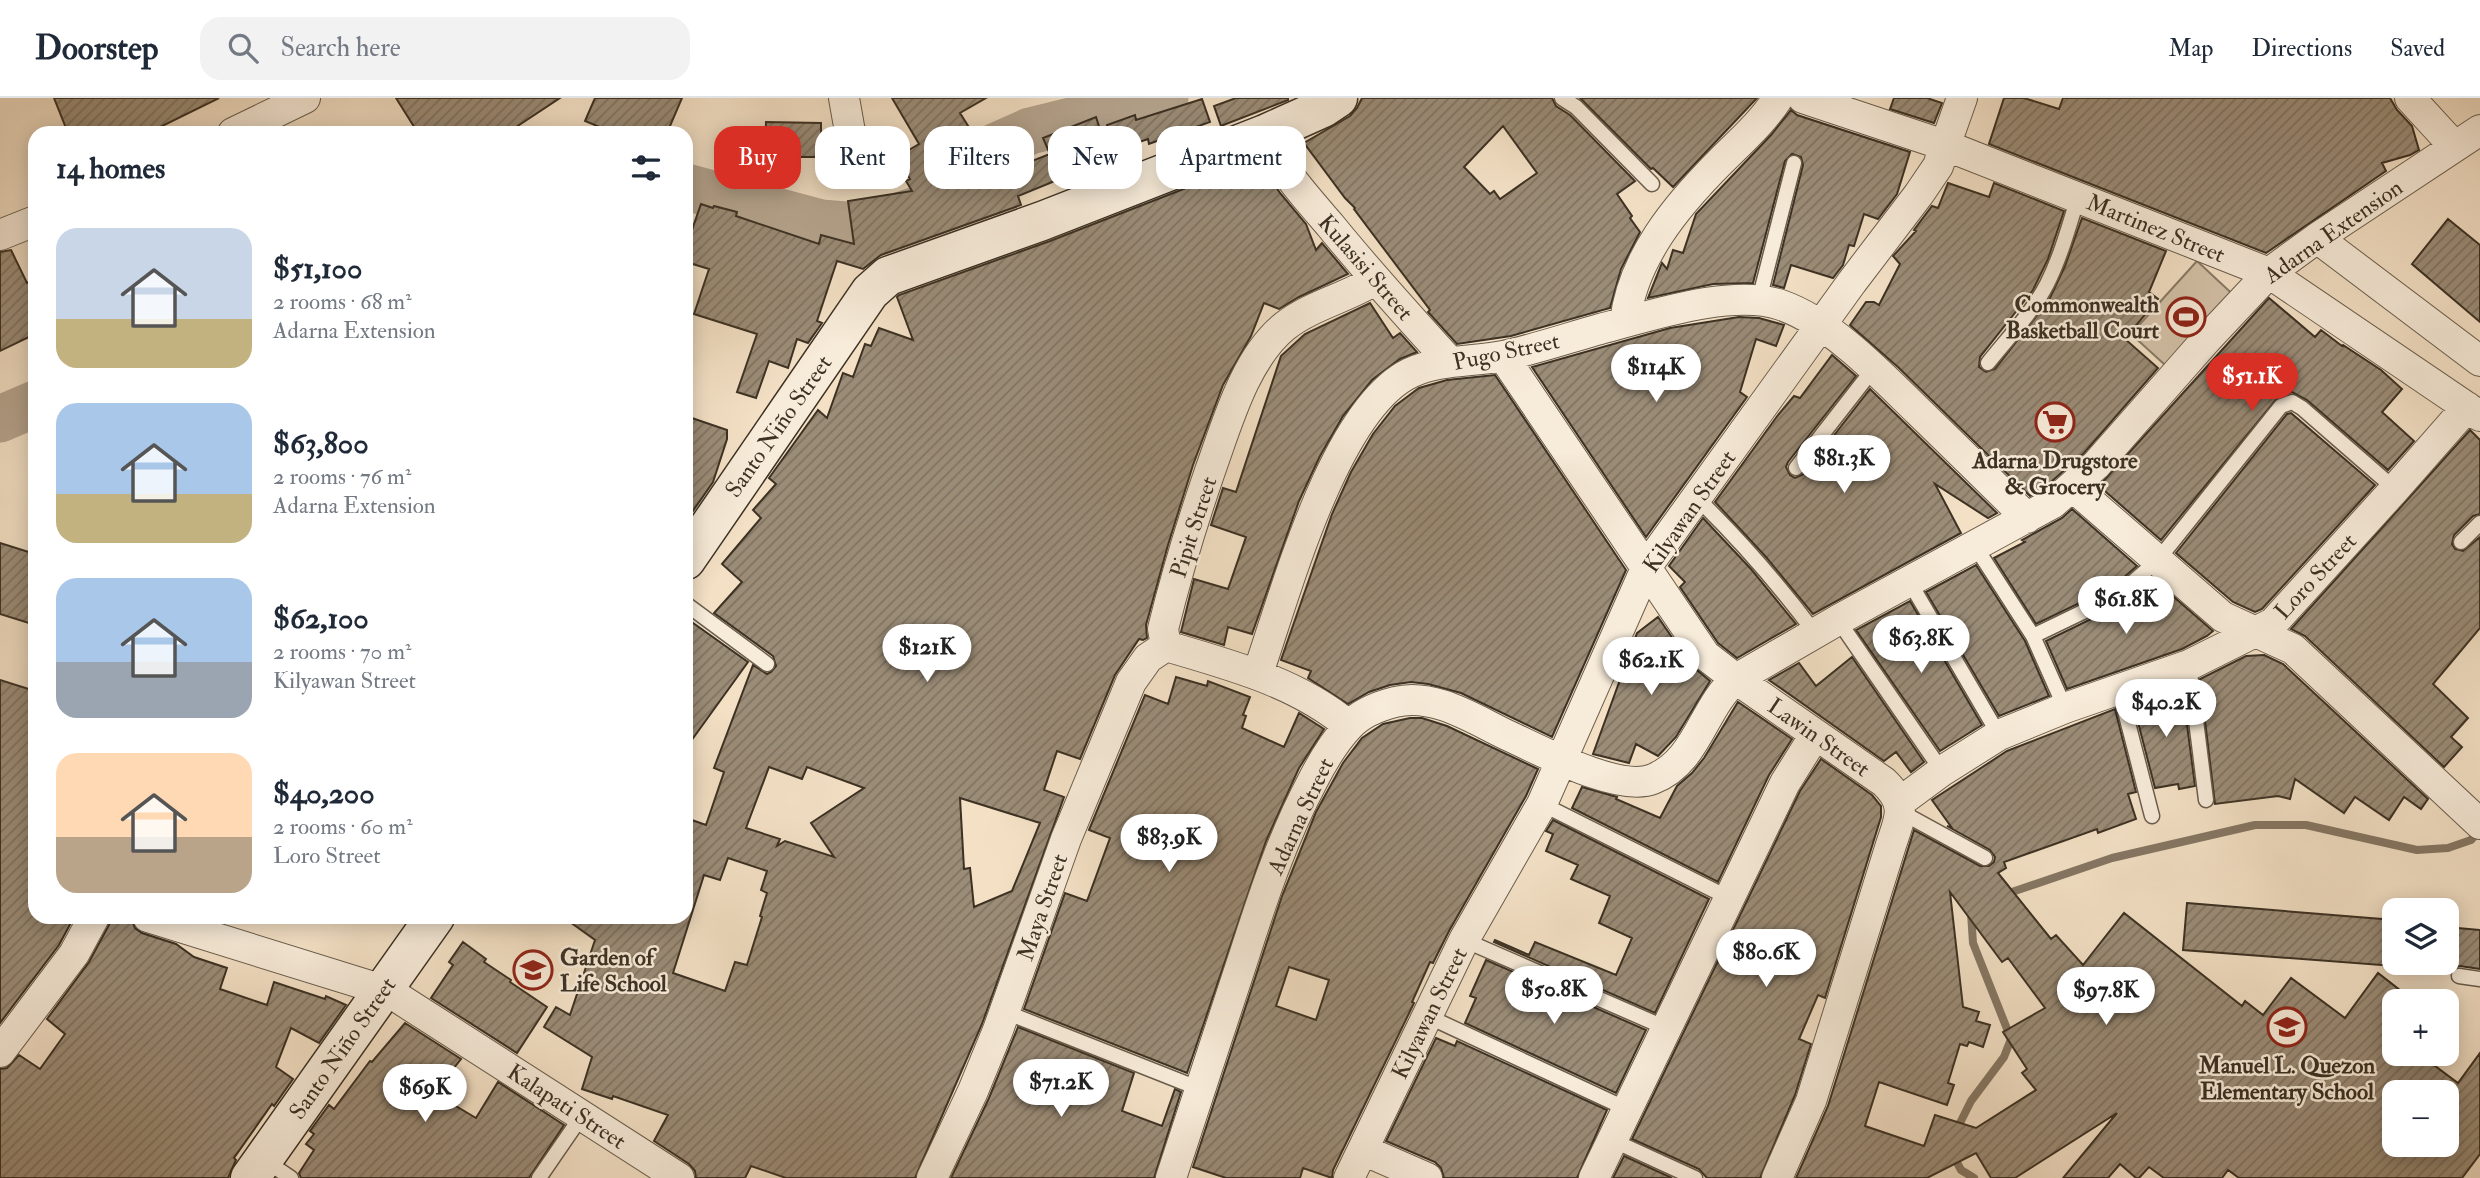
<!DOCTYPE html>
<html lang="en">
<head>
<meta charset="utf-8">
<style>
	body { margin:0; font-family:"IM FELL Double Pica",serif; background:#f2f2f3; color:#1f2937; height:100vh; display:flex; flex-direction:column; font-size:26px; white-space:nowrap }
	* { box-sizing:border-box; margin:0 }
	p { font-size:23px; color:#747a83 }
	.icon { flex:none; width:38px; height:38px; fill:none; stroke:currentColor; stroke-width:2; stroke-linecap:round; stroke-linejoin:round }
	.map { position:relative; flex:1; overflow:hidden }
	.panel { position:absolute; left:28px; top:28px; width:665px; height:798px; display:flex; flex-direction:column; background:#fff; border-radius:21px; box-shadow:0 4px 18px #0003 }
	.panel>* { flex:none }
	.banner { position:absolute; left:714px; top:28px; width:665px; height:63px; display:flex; gap:14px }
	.buttons { position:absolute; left:2382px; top:800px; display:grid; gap:14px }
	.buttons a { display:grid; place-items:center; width:77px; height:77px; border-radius:14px; background:#fff; box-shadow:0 4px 18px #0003; font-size:35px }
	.price { position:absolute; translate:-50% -60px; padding:0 16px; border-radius:24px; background:#fff; color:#222; font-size:23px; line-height:46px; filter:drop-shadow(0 2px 4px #0008) }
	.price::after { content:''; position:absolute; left:50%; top:42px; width:21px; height:16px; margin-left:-10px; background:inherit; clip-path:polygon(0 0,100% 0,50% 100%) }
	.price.on { background:#d93025; color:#fff }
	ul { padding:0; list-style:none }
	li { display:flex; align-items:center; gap:21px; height:175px; padding:0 28px }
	li span { display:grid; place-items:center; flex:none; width:196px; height:140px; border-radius:21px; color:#555 }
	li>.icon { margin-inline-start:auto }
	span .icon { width:84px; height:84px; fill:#fffc; stroke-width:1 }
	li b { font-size:30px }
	h2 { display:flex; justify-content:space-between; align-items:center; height:84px; padding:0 28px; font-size:30px }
	.tag { padding:0 24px; border-radius:21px; background:#fff; box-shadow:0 4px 18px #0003; font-size:24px; line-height:63px }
	.tag.on { background:#d93025; color:#fff }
	header { display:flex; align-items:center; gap:42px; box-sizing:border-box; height:98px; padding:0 35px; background:#fff; border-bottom:2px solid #e0e1e3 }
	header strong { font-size:33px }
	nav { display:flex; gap:38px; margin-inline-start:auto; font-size:24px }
	.search { width:490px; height:63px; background:#f2f2f3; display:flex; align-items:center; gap:18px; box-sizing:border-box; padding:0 24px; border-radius:21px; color:#747a83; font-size:26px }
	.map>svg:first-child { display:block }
</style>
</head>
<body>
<header>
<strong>Doorstep</strong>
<div class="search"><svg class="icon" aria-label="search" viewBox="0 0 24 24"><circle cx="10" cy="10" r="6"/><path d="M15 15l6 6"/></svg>Search here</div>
<nav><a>Map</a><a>Directions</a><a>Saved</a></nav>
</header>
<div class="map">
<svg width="2480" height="1080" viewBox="0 0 2480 1080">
	<defs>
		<pattern id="building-hatch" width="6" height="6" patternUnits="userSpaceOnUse" patternTransform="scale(1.75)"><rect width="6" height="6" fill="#9b8c77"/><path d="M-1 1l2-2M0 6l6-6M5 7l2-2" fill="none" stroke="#807361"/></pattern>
	</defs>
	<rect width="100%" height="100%" fill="#f3e0c5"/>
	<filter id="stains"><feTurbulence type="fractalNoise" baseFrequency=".00286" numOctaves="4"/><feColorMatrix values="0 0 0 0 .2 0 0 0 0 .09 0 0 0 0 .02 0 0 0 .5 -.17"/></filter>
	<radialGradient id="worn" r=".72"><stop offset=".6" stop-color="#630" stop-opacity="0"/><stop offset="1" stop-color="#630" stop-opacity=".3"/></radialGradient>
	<path fill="#d4c2a9" stroke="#887a66" stroke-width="2" d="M2197,163l43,40 -65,73 -44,-40z"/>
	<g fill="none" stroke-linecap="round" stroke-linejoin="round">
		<path stroke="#857663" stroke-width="8" d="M2003,797l109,-37 143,-33h51l111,25 31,-2 23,-8 8,-9
			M1955,1035l16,-32 33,-44 7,-18 -38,-96 -2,-30
			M1953,1057l8,15 13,8"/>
		<path stroke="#b5a48e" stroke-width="47" d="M686,89l135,36 36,3 33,-7 41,-14 14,-11 25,-30 20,-15 40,-18 135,-33
			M0,321l35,-15"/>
	</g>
	<path fill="url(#building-hatch)" stroke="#3c3123" stroke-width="2" fill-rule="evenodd" d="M54,0h165l-71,35h-80z
		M396,0h164l-53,35h-89z
		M595,0h87l-15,35h-53l-29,-12z
		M892,0h94l-26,15 32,51 13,-5 4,11 41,-16 -7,-16 53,-21 9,28 -34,13 6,14 -59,24 3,9 -140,50 -18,14 -26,-8 -20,60 5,2 -14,20 -11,-4 -9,29 -19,-7 -13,37 -19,-6 20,-58 -63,-20 15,-45 -23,-7v-15l15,-43 12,4 1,-2 23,6 -1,4 83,28 2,-9 33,9 -6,-43 64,-10 -6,-10 4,-2 -13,-22 22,-13z
		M1236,0h52v2l-67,26 -7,-20z
		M1362,0h190l4,8 14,9 65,66 -18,13 15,22 -2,2 10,14 -19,37 -11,39 -99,28 -54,8 -29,-32 2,-2 -76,-101 1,-1 -10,-10 -41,-55 46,-27 7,-8zM1503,28l34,47 -37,26 -6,-8 -4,3 -26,-27z
		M1580,0h177l-84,89 -20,-19 -2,1z
		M1894,0h33l15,5 -8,20 -44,-14z
		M2004,0h20l35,11 4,-11h327l7,12 15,16 7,24 -9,5 -28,8 4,8 -120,82 -277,-109z
		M1202,1l8,23 -61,22 -1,-5 -32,11 -9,-25 28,-10 1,5z
		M1791,12l6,5 113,37 -13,42 -19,25 -14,-5 -10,32 -5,-1 -6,20 -10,13 -42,-13 -7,23 -11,-3 30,-120 -2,-8 -9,-3 -7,7 -32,122 -40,1 -65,14 14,-35 5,6 6,-19 10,3 13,-39 75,-79z
		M766,24l55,1v34h-56z
		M1258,62l22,33 26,31 10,26 6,-7 26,31 -49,23 -20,12 -15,-6 -13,33 -28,49 -30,80 -25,80 -22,80 1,13 -4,2 -4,-1 -24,36 -35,84 -23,-8 -13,39 20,7 -82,227 -67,154h-129l-35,-12 -6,12h-49l-1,-7 -6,-7 -35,-23 14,-26 -55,-19 -1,3 -30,-10 10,-32 -48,-30 12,-20 14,8 25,-75 -32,-23h123v-99l20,7 18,-53 -10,-4 39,-103 14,9 4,-2 5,-6 -3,-10 -59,-43 28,-31 -20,-18 39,-46 -8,-8 23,-26 -7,-6 49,-68 9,8 16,-45 10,4 12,-33 6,2 8,-18 34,12 -16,-43 2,-2 151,-54zM769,669l33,12 5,-12 57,21 -53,35 23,34 -49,-16 -8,5 3,-7 -34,-11zM960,700l80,25 -28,68 -38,16 -4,-39 -6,1zM728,760l39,13 -6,19 6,3 -7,23 2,1 -15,48 -12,-3 -10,29 -52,-18 31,-98 16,5z
		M1948,85l41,14 5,-14 70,28 -16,48 -15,31 -53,67 -1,10 7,5 9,-3 54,-69 16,-34 17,-48 84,33 -17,41 9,7 -33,40 33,29 -74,85 -41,36 -13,7 -131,-128 -49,-43 16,-23h8l5,3 21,-41 -7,-8 23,-25 -2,-1 18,-24 6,2z
		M2448,121l32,26v77l-68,-58z
		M11,152l16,33 8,-4v55l-35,17v-99z
		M2269,200l46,39 6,-7 21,16 1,-1 38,25 21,19 -20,23 32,29 -26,29 -81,-70 -15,-8 -14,5 -117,143 -62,-54z
		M1370,205l23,35 7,-5 17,19 -17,7 -28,21 -29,36 -23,40 -21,45 -47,133 -24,-7 -4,18 -43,-13 13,-53 34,10 18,-52 -35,-12 12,-37 13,4 45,-136 24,-22z
		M1739,219l20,1 25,7 -8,21 -20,-7 -16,53 7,5 -101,140 -114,-170 138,-39z
		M1832,257l24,21 -68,86 -2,5 4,8 5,3 9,-4 66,-85 127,124 -9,5 -53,-34 26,49 -148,81 -47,-57 -51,-55 63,-87 16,-19 6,2z
		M1495,277l131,195 -74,167 -91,-44 -33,-9 -17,-2 -21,3 -21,7 -21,12 -40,-26 3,-7 -30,-11 51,-146 19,-42 22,-38 22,-28 24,-18 28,-8z
		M2291,315l84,72 -113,124 -7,3 -22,-10 -57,-49 111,-139z
		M686,318l41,14v9l-14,43 -27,39z
		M2470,332l10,10v74l-7,2 -19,19 -2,9 3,5 8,2 17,-14v91l-47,56 35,34 -17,19 11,10 -18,20 -139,-131 -14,-7z
		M2072,411l65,57 -24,21 -77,37 -42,-66 31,-16 -3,-2 40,-22z
		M1703,420l48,51 45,55 -59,34 -19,-15 -38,-56 5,-5 -16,-16z
		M0,445l35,11v71l-35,-11z
		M1976,467l49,76 24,55 -50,20 -73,-124z
		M2152,480l61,53 -6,5 -25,13 -115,40 -21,-48 76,-37z
		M1910,503l72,124 -42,26 -84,-121z
		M1658,519l33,48 19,16 -34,56 -18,19 -22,-12 -7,19 -36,-9 44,-121z
		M686,520l62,44 -62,86z
		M2264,557l19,9 145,135 -7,10 -17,-12 -15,23 -34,-23 -11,16 -49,-34 -5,20 -12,-3 -63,8 -15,-125 46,-23z
		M1852,559l72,105 -13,10 -15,-20 -12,9 -115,-81 30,-17 17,23z
		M1176,579l31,9 1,-5 42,16 -7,18 3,1 -4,12 42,19 15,-34 25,16 -25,39 -33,73 -79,232 -163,-64 41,-116 22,8 23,-63 -21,-8 56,-135 23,9z
		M0,582l35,11v226h39l-15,28 -59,78z
		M2182,588l13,100 -16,3 -1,-5 -23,4 -22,-85z
		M1738,604l54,37 -23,36 -51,107 -146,-74 10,-21 35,10 -1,2 44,19 17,-32 15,-13 12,-15z
		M2115,611l21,83 -8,2 8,25 -38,14 -1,-4 -93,33 2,6 -8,5 53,66 5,-4 27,30 41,-52 118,93 3,-5 18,14 28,-37 54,40 33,-45 36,28h-20v15l-9,12 9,6v20h25l39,29 22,-30v101l-18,24h-223l-11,-8 -6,8h-58l-15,-11 -10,11h-3l-16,-14 -12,14h-45l54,-65 -102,65h-24l-15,-25 -49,25h-131l32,-72 86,-276 66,36h9l5,-4 1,-5 -5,-7 -43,-24 5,2 -20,-28 75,-49zM1950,794l52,70 6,-4 37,50 -42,24 24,37 -5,4 14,17 -60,38 -41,-13 -11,31 -59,-20 14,-44 68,23 7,-20 -6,-2 12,-39 7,2 2,-4 14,5 7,-22 -14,-4 3,-9 -16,-5zM2394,994h52v52h-52z
		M1410,620h12l25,8 91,43 -12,27 -77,135 -16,32 -3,-1 -18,40 2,1 -81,167 -1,8 -29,-10 -3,10h-74l-33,-11 89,-271 34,-84 27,-49 19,-25 21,-14zM1289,869l40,13 -13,40 -40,-14z
		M1821,661l51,36 9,11v11l-56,181 -7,-3 -19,44 12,5 -16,51 -35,83h-53l-8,-9 -67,-30 168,-348z
		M1553,722l156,79 -54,114 -161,-71 1,-2 34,15 6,-13 81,33 16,-37 -33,-15 11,-27 -39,-17 7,-14 -32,-14 7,-17 -7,-3z
		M2187,805l207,17v46l-211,-16z
		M111,819h20l4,11 7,5 34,11 18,13 33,11 -7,21 47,16 7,-23 51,17 1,-3 20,9 -27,38 -28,-15 -15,39 17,12 -19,27 -2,-2 -38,54 2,2 -8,18h-228v-109l7,-1 12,-13 21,14 25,-35 -18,-15 42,-57 20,-37z
		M2446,829l34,3v39l-20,-3 -14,4z
		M463,844l23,17 -2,3 27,18 -1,2 37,25 -30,46 -86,-55 22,-33 -4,-3z
		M1486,862l160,70 -30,63 -151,-70 11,-25 -6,-2z
		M405,925l56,36 -27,34 42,25 22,-36 66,43 -35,53h-228l-2,-5 15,-23 -8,-6 8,-10 -4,-3 19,-26 5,4 36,-48 2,1z
		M1018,929l116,46 -12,38 40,15 13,-37 6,3 -27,86h-203l38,-80z
		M1436,940l19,8 2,-5 150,69 -30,68h-133l-3,-10 -6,-6 -49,-21z
		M1624,1058l48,22h-59z"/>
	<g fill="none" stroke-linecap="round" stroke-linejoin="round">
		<g stroke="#6a5d4c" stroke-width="17">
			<path id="service" d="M1562,0l14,9 76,77
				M1759,202l35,-137
				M1988,265c20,-25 44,-50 59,-79 14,-28 22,-58 31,-87
				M1796,370l78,-100
				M1697,400c45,44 80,84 118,135
				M2461,444l19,-19
				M1975,448l58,90 32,72
				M1909,483l90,154
				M686,506l81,60
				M1838,522l104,151
				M2033,538l85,-41 39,-34 124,-155 11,-4 10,6 93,81
				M2189,567l17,135
				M2119,590l33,128
				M1542,706l187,94
				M1901,714l84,46
				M1464,842l202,88
				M2459,878l21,3
				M1005,914l195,77
				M1427,918l200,93
				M1612,1042l83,38
				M266,1063l25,17
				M539,1080l42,-61"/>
		</g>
		<g stroke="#6a5d4c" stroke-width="32">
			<path id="minor" d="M844,0l9,51
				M1803,0l144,48 322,127 211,143
				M2410,0l44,48
				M233,35l72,-35
				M1265,36c15,35 40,62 65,91 38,47 79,92 120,137
				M0,137l35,-14
				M2317,140l163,123
				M1625,224c7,-63 51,-116 95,-160 20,-20 43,-40 58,-64
				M1503,258l202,299 31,24 148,103c25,24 15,37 6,66l-79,253 -34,77
				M2073,389l150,130 70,32 187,175
				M1166,548l-3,-17c13,-53 29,-106 47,-158 17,-47 35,-113 75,-145 27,-21 61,-28 90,-46
				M1166,548c64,19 131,36 183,80
				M1258,575c27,-78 76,-263 152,-300 30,-14 62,-11 93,-17 33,-7 65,-18 97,-27 50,-13 132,-41 181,-24 51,18 98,68 137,106 36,35 73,71 109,107
				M1900,704l42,-31 57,-36 66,-27 124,-43 84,-42 122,-134 72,-82
				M148,819l235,73 14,7 282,181
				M0,954l74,-98 20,-37
				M1363,1052l64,28
				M932,1080l41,-87 25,-61 68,-191 65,-157 17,-24 18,-12
				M1171,1080c24,-74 48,-148 73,-222 19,-59 38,-117 67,-172 10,-20 22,-41 38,-58 11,-12 30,-20 46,-24 39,-10 80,18 114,34 33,15 110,57 144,43 45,-18 49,-71 83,-100l102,-59 215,-117 43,-38 110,-125 63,-67 48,-35 163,-108
				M1349,1080l115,-238 78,-136 105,-238 205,-284 67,-88 19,-28 24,-68
				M1594,1080l191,-395 30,-48"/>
		</g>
		<g stroke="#3c3123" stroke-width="41">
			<path id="secondary" d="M686,462l184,-268 18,-16 154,-55 223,-87 58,-26 15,-10
				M250,1080l185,-261"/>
		</g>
		<use href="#service" stroke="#f7ebd9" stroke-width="14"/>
		<use href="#minor" stroke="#f7ebd9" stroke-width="30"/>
		<use href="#secondary" stroke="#f7ebd9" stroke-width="38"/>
	</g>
	<defs>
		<g id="stadium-ring" transform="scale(2.0125)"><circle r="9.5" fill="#f7ebd9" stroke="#8f2418" stroke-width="1.5"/><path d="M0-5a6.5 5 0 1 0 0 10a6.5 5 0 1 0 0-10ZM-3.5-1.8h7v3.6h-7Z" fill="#8f2418"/></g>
		<g id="supermarket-ring" transform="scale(2.0125)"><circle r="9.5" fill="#f7ebd9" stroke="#8f2418" stroke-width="1.5"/><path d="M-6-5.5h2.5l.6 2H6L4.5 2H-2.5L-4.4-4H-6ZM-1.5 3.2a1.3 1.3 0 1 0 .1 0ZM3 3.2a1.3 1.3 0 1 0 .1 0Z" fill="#8f2418"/></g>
		<g id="school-ring" transform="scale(2.0125)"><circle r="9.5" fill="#f7ebd9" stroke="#8f2418" stroke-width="1.5"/><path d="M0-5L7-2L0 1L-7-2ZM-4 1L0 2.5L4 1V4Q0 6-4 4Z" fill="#8f2418"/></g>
	</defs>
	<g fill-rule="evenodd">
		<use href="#stadium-ring" x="2186" y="219"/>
		<use href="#supermarket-ring" x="2055" y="324"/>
		<use href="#school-ring" x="533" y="872"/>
		<use href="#school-ring" x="2287" y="929"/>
	</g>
	<g text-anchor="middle" stroke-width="5" stroke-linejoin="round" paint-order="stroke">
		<g font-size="23" fill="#3c3123" stroke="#f7ebd9">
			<text transform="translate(2156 130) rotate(22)" y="8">Martinez Street</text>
			<text transform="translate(2333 133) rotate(-35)" y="8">Adarna Extension</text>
			<text transform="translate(1366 169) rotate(49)" y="8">Kulasisi Street</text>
			<text transform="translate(1506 253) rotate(-12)" y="8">Pugo Street</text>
			<text transform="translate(778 328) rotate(-55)" y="8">Santo Niño Street</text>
			<text transform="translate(1689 413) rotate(-55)" y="8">Kilyawan Street</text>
			<text transform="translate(1193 429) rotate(-72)" y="8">Pipit Street</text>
			<text transform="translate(2315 478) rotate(-47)" y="8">Loro Street</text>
			<text transform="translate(1819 639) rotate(35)" y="8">Lawin Street</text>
			<text transform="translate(1300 718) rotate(-65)" y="8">Adarna Street</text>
			<text transform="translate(1042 809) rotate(-71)" y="8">Maya Street</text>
			<text transform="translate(1429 915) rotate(-64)" y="8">Kilyawan Street</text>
			<text transform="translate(342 950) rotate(-55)" y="8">Santo Niño Street</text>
			<text transform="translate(567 1008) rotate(33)" y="8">Kalapati Street</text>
		</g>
		<g font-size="23" font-weight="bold" fill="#3c3123" stroke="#f7ebd9">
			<text x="2159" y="214" text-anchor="end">Commonwealth<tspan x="2159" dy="26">Basketball Court</tspan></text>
			<text x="2055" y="370">Adarna Drugstore<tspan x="2055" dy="26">&amp; Grocery</tspan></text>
			<text x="560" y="867" text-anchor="start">Garden of<tspan x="560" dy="26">Life School</tspan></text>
			<text x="2287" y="975">Manuel L. Quezon<tspan x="2287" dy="26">Elementary School</tspan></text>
		</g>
	</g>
	<rect width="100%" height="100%" filter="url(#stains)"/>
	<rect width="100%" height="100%" fill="url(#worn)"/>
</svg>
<div class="buttons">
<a><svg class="icon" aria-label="layers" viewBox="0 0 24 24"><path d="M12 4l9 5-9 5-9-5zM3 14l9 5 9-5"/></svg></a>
<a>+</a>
<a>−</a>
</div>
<b class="price" style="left:1656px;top:306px">$114K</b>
<b class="price on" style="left:2252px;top:315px">$51.1K</b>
<b class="price" style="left:1844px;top:397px">$81.3K</b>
<b class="price" style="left:2126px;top:538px">$61.8K</b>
<b class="price" style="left:1921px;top:577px">$63.8K</b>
<b class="price" style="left:927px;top:586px">$121K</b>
<b class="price" style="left:1651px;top:599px">$62.1K</b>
<b class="price" style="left:2166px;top:641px">$40.2K</b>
<b class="price" style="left:1169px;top:776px">$83.9K</b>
<b class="price" style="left:1766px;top:891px">$80.6K</b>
<b class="price" style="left:1554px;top:928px">$50.8K</b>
<b class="price" style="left:2106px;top:929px">$97.8K</b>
<b class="price" style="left:1061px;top:1021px">$71.2K</b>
<b class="price" style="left:425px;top:1026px">$69K</b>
<div class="banner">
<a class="tag on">Buy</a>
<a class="tag">Rent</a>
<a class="tag">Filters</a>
<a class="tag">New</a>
<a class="tag">Apartment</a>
</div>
<section class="panel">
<h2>14 homes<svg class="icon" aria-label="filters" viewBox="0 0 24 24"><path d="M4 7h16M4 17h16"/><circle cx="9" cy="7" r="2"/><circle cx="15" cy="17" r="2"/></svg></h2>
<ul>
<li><span style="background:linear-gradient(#c9d6e8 65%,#c2b280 0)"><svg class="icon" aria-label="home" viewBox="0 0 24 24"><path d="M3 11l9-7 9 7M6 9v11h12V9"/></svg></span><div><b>$51,100</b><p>2 rooms · 68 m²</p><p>Adarna Extension</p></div></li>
<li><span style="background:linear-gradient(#a9c7e8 65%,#c2b280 0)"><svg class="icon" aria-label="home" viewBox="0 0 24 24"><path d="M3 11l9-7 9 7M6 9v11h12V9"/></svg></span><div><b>$63,800</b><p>2 rooms · 76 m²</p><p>Adarna Extension</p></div></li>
<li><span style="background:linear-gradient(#a9c7e8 60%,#9aa5b1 0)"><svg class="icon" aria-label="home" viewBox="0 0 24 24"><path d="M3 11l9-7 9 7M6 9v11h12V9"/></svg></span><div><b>$62,100</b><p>2 rooms · 70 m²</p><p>Kilyawan Street</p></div></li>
<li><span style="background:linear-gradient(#ffd9b3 60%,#b9a48a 0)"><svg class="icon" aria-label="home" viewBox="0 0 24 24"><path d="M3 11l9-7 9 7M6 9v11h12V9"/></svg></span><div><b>$40,200</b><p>2 rooms · 60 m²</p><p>Loro Street</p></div></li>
</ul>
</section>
</div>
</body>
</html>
